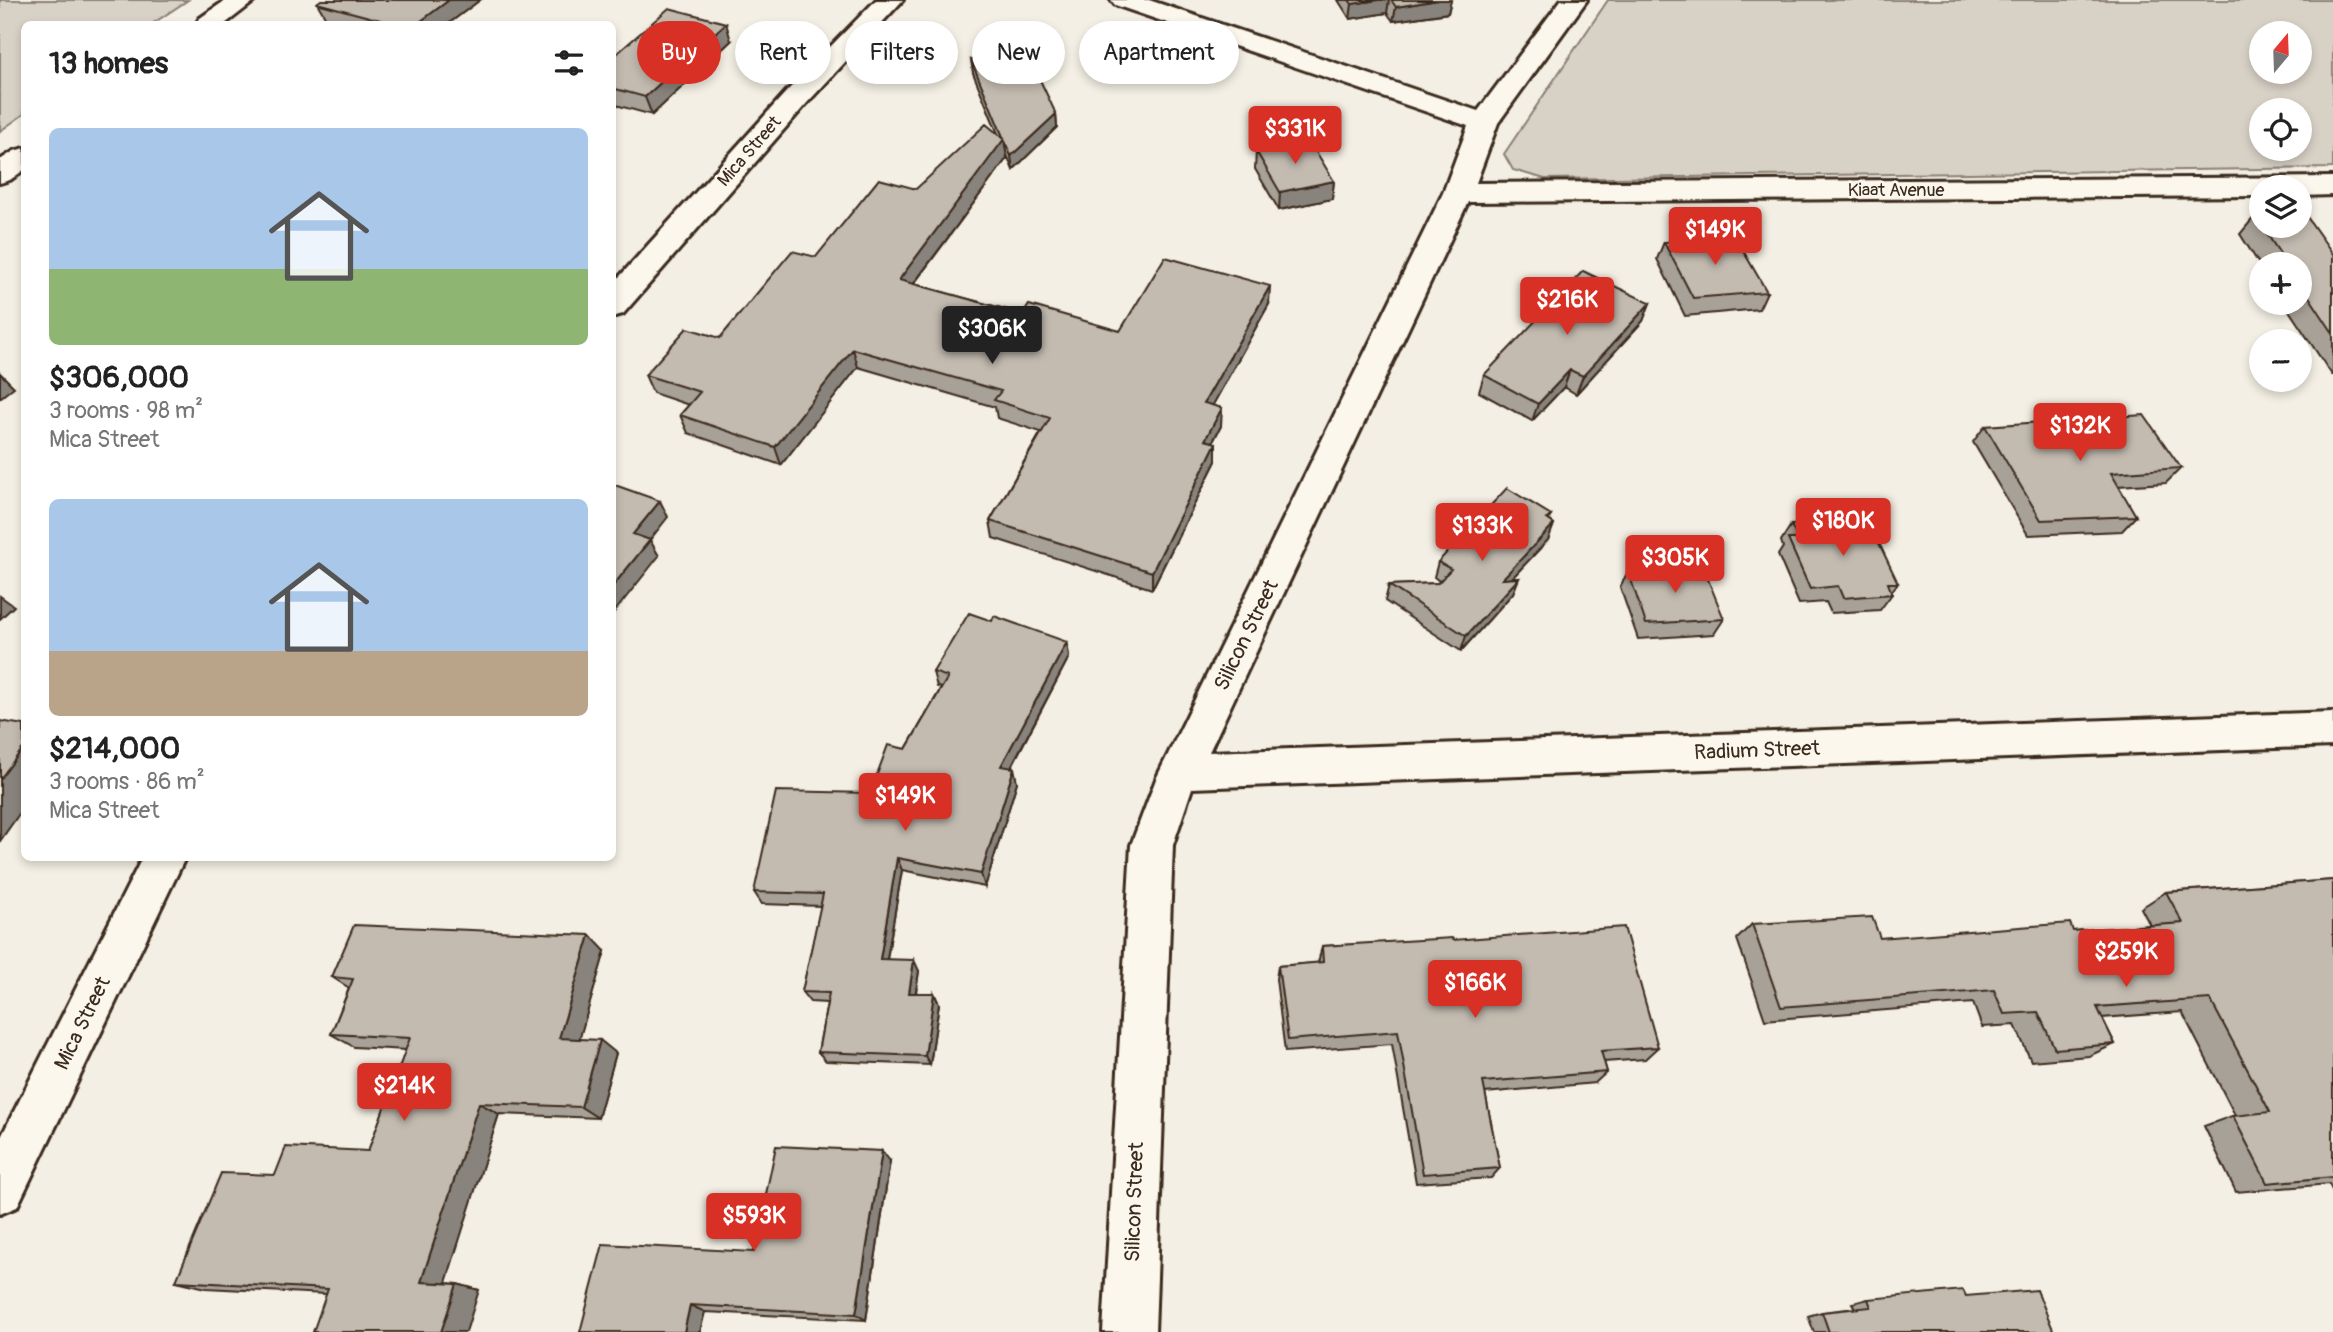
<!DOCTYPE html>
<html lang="en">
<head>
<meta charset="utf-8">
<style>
	body { margin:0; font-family:Pangolin,sans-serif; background:#f6f6f6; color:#222; height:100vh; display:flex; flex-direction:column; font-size:26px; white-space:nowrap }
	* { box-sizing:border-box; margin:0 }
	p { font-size:23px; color:#767676 }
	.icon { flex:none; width:38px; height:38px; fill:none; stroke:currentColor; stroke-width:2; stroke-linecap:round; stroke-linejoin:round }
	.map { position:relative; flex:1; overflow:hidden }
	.drawer { position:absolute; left:21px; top:21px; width:595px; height:840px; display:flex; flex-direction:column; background:#fff; border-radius:10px; box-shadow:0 4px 10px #0003 }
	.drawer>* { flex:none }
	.banner { position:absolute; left:637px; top:21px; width:665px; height:63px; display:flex; gap:14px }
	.needle { width:46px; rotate:19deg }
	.buttons { position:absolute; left:2249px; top:21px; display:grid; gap:14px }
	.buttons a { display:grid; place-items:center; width:63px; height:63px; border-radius:50%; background:#fff; box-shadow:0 4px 10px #0003; font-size:35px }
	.price { position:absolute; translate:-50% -60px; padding:0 16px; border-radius:7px; background:#d93025; color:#fff; font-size:23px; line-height:46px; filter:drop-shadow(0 2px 4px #0008) }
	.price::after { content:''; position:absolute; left:50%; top:42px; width:21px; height:16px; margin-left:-10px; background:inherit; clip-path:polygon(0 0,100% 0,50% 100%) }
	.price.current { background:#222; color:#fff }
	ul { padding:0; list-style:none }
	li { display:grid; align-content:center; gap:14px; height:371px; padding:0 28px }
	li span { display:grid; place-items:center; height:217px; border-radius:10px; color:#555 }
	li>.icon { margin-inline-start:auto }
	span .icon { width:126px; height:126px; fill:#fffc; stroke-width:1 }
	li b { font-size:30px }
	h2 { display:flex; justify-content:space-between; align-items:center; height:84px; padding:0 28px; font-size:30px }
	.chip { padding:0 24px; border-radius:32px; background:#fff; box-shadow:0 4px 10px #0003; font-size:24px; line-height:63px }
	.chip.current { background:#d93025; color:#fff }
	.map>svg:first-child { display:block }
</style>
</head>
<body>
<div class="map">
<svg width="2333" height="1332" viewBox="0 0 2333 1332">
	<rect width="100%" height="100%" fill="#f3efe4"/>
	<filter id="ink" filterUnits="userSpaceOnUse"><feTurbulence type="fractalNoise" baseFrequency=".0143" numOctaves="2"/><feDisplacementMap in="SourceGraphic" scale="14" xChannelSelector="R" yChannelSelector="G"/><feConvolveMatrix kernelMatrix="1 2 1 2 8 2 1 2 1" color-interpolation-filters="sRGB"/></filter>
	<g filter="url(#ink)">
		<path fill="#d8d1c6" stroke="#8a7e72" stroke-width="2" fill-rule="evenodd" d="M0,0h188l-36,24h-128v90l-24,17z
			M1608,0h725v168l-788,11 -32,-9 -9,-16zM2261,33h39v39h-39zM2261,110h39v39h-39z"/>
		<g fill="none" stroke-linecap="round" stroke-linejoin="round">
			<g stroke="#3b2a1e" stroke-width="6">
				<path id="street" d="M226,0h30l-31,24h-29l4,-6z
					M876,0h27l-96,103 -184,211 -11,3v-32l175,-194z
					M1111,0h38l329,111 83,-111h26l-89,123 -22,60 857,-6v18l-33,1v-9h-39v9l-793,6 -259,550 1124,-40v34l-1141,42 -19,57 -18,487h-52l28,-487 25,-66 287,-586 25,-67 -353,-121z
					M24,148v22l-14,10 -10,3v-23l14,-9z
					M142,858h43l-168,349 -17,7v-75z"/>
			</g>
			<use href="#street" fill="#fbf7ec" fill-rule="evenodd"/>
		</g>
		<path fill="#a8a197" stroke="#3b2a1e" stroke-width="2" d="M480,0l-32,24h-106l-15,-4 -10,-17z
			M1338,0h113l-3,13 -55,8 -6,-8 -37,6z
			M731,41l-79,74 -40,-11v-46z
			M971,60l85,54 1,13 -44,43 -7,-17 1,5 -93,126 109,30 97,17 149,-27 -57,102 9,20 -8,16 3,19 -64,128 -159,-51 -3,-17 51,-89 -44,-14 -2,-11 -137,-40 -77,98 -93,-32 -8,-18 9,-10 -36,-12 -8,-18 75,-37 96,-81 182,-123 -25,-61z
			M1256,151l78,30 -2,18 -53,11 -24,-41z
			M2255,216l78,38v121h-1l-48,-72h16v-39h-39v3l-21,-33z
			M1664,242l103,50 -8,17 -74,7 -28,-57z
			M1650,303l-7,18 -67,73 -12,-7 -32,34 -53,-29 5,-17z
			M1985,426l196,42 -15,15 -48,3 18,30 -14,15 -94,4 -55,-93z
			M1551,515l-2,5 5,4 -6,16 -36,38h7l-6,15 -52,58 -76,-50 4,-16 49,-2 1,-2 -5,-4 4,-15z
			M1791,525l107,58 -7,9 1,2 -12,16 -49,3 -5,-11 -27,2 -21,-49 5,-8 -2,-6z
			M1628,571l96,48 -10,15 -76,5 -18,-52z
			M1067,642l2,15 -58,111 6,14 -32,105 -83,-17 -15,89 32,12 -3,22h18l5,11 -9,61 -104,-4 -8,-9 9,-49 -17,-1 -8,-10 19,-86 -59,-2 -8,-12 116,-99 36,-44 35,-61 -4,-1 -4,-15z
			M2333,880v312l-4,-8 -93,8 -32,-66 31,-11 -53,-103 -80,6 13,26 -26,12 -58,5 -16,-36 -33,2 -9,-24 -208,17 -28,-81 15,-15 128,14 193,-7 77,-6 -9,-17 25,-16z
			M1453,940l205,107 -13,12 -41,3 3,10 -12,11 -110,10 15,75 -9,10 -75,5 -24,-139 -107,8 -9,-73 2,-13 40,-3 4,-17z
			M605,951l-26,88 37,14 -18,65 -99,-4 -54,169 12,1 22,6 -153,4 -120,-6 -30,-7 99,-106 93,-24 38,-101 -52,-3 -23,-13 18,-46 -17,-11z
			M890,1161l-24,159 -161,-8 -125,20 174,-80z
			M1966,1296l88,36h-240l-6,-16 14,-4 34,-4 -3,-5 15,-4z"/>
		<path fill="#88837b" stroke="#3b2a1e" stroke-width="2" d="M449,0h31l-32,24h-31z
			M1378,0h11l-2,13 -37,6 2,-15z
			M1438,0h13l-3,13 -55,8 3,-14z
			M726,23l5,18 -79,74 -7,-18z
			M1056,114l1,13 -44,43 -2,-14z
			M1004,139l3,19 -104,140 -4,-18z
			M1334,181l-2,18 -53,11 1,-18z
			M1270,286l-1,18 -65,117v-18z
			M1650,303l-7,18 -67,73 7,-18z
			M853,349l5,18 -77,98 -6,-18z
			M1570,370l-6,17 -32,34 6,-17z
			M0,373l14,14 -14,11z
			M1222,408l-1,18 -17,32 1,-18z
			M1216,443v18l-64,128v-17z
			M660,501l8,16 -26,33 -9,-16z
			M1554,524l-6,16 -51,54 5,-15z
			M650,540l9,16 -47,59v-28z
			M1519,578l-6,15 -52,58 5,-15z
			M0,596l14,10 -14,13z
			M1067,642l2,15 -65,123 -3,-14z
			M24,747v60l-24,34v-62z
			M1014,768l3,14 -32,105 -4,-13z
			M897,858l5,12 -17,100 -5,-11z
			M590,935l15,16 -29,100 -17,-13z
			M914,960l5,11 -5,32 -5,-10z
			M934,993l5,11 -9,61 -5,-9z
			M600,1040l16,13 -18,65 -17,-11z
			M479,1103l20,11 -55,175 -23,-7z
			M882,1151l8,10 -24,159 -10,-6z
			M457,1284l22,6 -13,42h-25z
			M690,1305l15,7 -5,20h-16z"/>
		<path fill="#c3bbb0" stroke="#3b2a1e" stroke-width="2" d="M321,0h128l-32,24h-22l-78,-21z
			M1349,0h29l-26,4z
			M1391,0h47l-42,7z
			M669,8l57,15 -81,74 -33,-9v-30z
			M1026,50l30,64 -45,42 -40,-96z
			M986,124l18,15 -105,141 124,34 6,-9 91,26 45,-74 105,29 -66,117 18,5 -17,32 11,3 -64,129 -162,-51 60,-103 -56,-18 7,-9 -148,-42 -78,98 -95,-32 20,-23 -55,-17 42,-47 33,10 72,-87 24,6 63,-78 37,10z
			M1309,140l25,41 -54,11 -24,-41z
			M2255,216h6v10h39v-9h7l26,37v79l-33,-50v-19h-13z
			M1734,235l33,57 -74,6 -29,-56z
			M1583,271l67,32 -67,73 -13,-6 -32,34 -54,-29z
			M2144,415l37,53 -70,5 25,43 -95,4 -56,-94z
			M612,484l48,17 -27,33 17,6 -38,47z
			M1507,488l44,27 -4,4 7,5 -52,55 17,-1 -53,58 -77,-51 49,-2 13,-14 -13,-7z
			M1868,520l30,63h-10l4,11 -49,4 -5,-12 -28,3 -22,-50h10l-7,-14z
			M1703,567l21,52 -78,5 -18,-53z
			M969,613l23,8 2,-5 73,26 -66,124 13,2 -33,106 -84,-16 -17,101 34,1 -5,33h25l-9,63 -107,-4 11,-59 -27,-1 21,-98 -69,-2 22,-101 94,2 18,-48 18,4 42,-72 -15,-5z
			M0,721l24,4v22l-24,32z
			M2333,880v297l-66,6 -34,-67 37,-4 -60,-113 -113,8 18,37 -60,5 -17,-37 -34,2 -10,-24 -213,17 -29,-83 120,-7 8,21 190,-15 3,8 110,-8 -17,-31z
			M354,925l236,10 -31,103 41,2 -19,67 -102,-4 -58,179 36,2 -16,48h-128l15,-43 -152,-8 45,-108 54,2 11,-28 82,4 42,-113 -79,-4 22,-55 -21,-2z
			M1624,927l34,120 -57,4 6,21 -124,10 17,86 -77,6 -25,-143 -110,9 -10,-74 45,-4 -1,-16 130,-8 1,2z
			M776,1146l106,5 -26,163 -166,-9 -6,27h-104l23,-88 151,8z
			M1963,1290l3,6 71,-6 17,42h-225l-7,-20 49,-5 -3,-8z"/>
	</g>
	<g text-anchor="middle" stroke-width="5" stroke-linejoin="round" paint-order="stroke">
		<g font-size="18" fill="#3b2a1e" stroke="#fbf7ec">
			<text transform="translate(749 151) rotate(-49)" y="6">Mica Street</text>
			<text x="1896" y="196">Kiaat Avenue</text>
		</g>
		<g font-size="21" fill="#3b2a1e" stroke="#fbf7ec">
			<text transform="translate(1246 635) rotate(-64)" y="7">Silicon Street</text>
			<text transform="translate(1757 750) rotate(-2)" y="7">Radium Street</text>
			<text transform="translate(82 1023) rotate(-64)" y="7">Mica Street</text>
			<text transform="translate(1134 1202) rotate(-88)" y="7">Silicon Street</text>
		</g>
	</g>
</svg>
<div class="buttons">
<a><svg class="needle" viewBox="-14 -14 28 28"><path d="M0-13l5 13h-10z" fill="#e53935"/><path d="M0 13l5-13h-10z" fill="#767676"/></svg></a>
<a><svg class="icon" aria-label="locate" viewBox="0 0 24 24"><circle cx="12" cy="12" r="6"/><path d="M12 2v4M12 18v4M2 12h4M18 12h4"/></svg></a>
<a><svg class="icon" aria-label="layers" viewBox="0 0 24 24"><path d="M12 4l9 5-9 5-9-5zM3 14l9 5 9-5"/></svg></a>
<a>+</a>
<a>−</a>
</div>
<b class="price" style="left:1295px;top:166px">$331K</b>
<b class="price" style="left:1715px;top:267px">$149K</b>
<b class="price" style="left:1567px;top:337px">$216K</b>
<b class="price current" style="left:992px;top:366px">$306K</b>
<b class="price" style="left:2080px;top:463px">$132K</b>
<b class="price" style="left:1843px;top:558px">$180K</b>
<b class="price" style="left:1482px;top:563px">$133K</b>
<b class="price" style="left:1675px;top:595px">$305K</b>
<b class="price" style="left:905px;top:833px">$149K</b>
<b class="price" style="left:2126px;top:989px">$259K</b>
<b class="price" style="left:1475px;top:1020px">$166K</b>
<b class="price" style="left:404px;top:1123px">$214K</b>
<b class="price" style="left:754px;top:1253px">$593K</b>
<div class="banner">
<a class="chip current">Buy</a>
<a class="chip">Rent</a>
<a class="chip">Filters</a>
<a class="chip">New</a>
<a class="chip">Apartment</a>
</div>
<section class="drawer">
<h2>13 homes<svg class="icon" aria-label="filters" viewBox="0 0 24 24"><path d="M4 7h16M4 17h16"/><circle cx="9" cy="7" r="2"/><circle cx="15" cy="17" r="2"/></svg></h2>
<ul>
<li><span style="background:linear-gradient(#a9c7e8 65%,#8fb573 0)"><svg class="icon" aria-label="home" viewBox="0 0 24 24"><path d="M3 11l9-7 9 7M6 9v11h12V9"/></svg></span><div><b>$306,000</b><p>3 rooms · 98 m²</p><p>Mica Street</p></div></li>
<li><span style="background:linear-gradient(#a9c7e8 70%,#b9a48a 0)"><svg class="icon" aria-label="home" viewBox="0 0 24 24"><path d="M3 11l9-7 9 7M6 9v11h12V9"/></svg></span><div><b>$214,000</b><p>3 rooms · 86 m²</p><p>Mica Street</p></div></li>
</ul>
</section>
</div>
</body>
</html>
